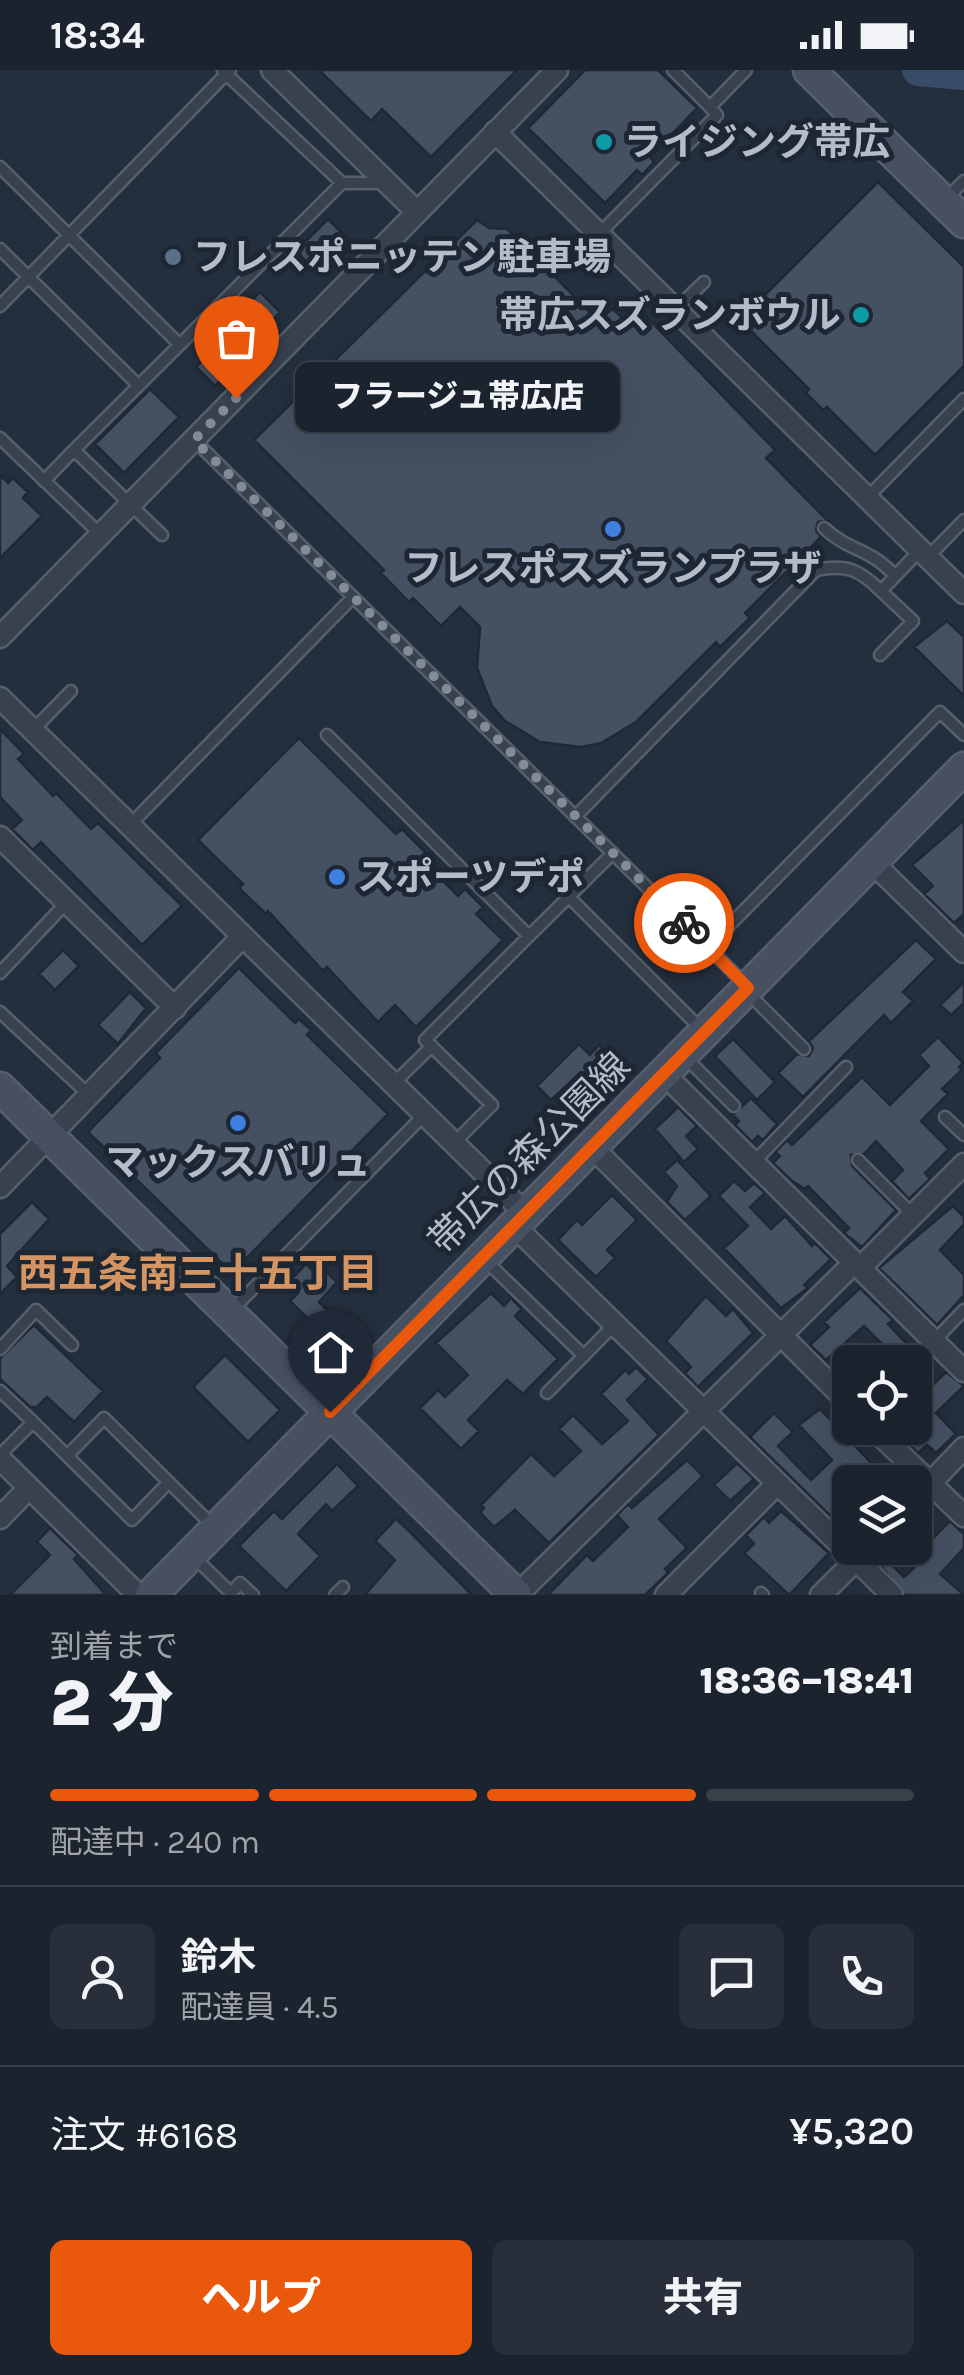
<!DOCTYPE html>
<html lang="ja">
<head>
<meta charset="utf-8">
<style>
	body { margin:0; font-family:Karla,"Noto Sans JP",sans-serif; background:#282f3a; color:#f1f3f6; height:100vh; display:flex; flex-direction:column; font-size:38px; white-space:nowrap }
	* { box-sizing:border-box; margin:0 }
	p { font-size:32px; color:#a0a4aa }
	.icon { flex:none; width:55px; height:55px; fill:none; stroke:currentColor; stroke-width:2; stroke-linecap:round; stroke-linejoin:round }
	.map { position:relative; height:1525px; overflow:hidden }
	.details { display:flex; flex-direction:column; background:#1b232e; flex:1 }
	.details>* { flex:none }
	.buttons { position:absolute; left:832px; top:1275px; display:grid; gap:20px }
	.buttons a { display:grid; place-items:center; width:100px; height:100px; border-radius:15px; background:#1b232e; box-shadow:0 10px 40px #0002,0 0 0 2px #39404a; font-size:50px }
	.pin { position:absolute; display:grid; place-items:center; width:85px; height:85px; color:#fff; margin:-102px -42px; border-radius:50% 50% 50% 0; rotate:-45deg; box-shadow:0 0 10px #0007 }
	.pin .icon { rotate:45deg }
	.courier { position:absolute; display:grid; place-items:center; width:100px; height:100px; margin:-50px; border:8px solid #ea580c; border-radius:50%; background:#fff; color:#222; box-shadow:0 2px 12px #0007 }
	.bubble { position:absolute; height:70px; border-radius:15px; background:#1b232e; box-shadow:0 10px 40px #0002,0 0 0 2px #39404a; font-size:32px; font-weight:800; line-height:70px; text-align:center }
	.head em { font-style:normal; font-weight:800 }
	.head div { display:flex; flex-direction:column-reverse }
	.head { display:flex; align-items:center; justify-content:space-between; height:170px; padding:0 50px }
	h1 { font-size:65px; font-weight:800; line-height:75px }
	.bar { display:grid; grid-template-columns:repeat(4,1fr); gap:15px 10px; align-content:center; height:120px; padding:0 50px }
	.bar i { height:12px; border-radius:8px; background:#39404a }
	.bar .on { background:#ea580c }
	.bar p { grid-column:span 4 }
	.line { display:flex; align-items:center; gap:25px; padding:0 50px; border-top:2px solid #39404a }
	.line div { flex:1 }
	.round { display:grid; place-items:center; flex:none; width:105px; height:105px; border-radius:15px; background:#282f3a }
	.button { display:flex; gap:20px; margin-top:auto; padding:20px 50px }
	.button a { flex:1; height:115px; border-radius:15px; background:#ea580c; color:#fff; font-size:40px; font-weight:800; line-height:115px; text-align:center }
	.button a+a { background:#282f3a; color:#f1f3f6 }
	.status { display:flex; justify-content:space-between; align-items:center; height:70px; padding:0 50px; background:#1b232e; direction:ltr }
	.status svg { height:28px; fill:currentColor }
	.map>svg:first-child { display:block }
</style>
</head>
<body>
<div class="status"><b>18:34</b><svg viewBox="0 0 49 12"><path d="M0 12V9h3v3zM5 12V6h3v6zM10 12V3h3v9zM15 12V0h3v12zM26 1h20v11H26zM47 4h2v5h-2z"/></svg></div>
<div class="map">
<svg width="964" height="1525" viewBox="0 0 964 1525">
	<rect width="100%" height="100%" fill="#242f3e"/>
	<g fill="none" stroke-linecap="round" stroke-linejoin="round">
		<path stroke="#394c67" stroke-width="32" d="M918,0L964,4"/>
	</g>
	<path fill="#455162" stroke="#1f2835" stroke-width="2.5" d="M319,0H517L431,87L382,39L371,51Z
		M585,0H658L697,38L650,87L654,92L642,105L637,100L605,133L528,58Z
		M878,112L964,197V296L875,385L827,337L823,340L806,323L809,319L746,256L769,233L763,227Z
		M328,149L349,170L317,202L296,181Z
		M477,150L489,158L507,159L598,250L613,239L624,250L637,237L775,380L766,388L828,451L818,452L816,460L821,467L745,543L750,548L720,577L716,572L636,652L601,673L581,677L540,672L505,651L492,636L477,598L480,557L460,537L441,556L413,528L409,532L381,503L384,500L254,370Z
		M260,222L280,242L215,316L196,297L240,253L235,248Z
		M150,319L179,347L124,403L95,374Z
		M0,405L8,413L13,408L28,422L23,428L42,446L0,488Z
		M947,551L964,567V626L914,577Z
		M0,659L24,684L18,689L53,726L56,723L91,759L98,753L182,836L142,875L41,772L33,780L12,759L22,750L0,727Z
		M299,668L396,764L402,759L437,794L432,800L458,826L465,819L483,837L476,844L503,870L416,957L395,935L378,952L327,897L323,901L268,841L266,844L239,818L243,814L198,770Z
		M964,750V844L954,853L924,824L933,816L912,795Z
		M916,870L936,889L903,922L913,931L891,953L884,945L803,1027L778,1003L797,984L809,986L813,978L809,971Z
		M63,880L79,896L55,920L39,904Z
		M239,898L295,953L299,949L311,960L307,965L388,1044L232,1203L88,1062L160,988L156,983Z
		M964,912V933L951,945L940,935Z
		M130,922L146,938L118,974L98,955Z
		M938,967L963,993L959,997L962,1000L942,1019L948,1024L921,1051L949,1079L925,1103L930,1109L909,1129L892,1111L903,1100L876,1071L864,1084L851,1085L852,1096L896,1140L862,1177L844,1163L849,1158L808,1116L805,1119L791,1110L773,1093L780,1086L775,1082L787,1070L792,1075L862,1007L890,1035L929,996L919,985Z
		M733,969L775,1012L757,1030L715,986Z
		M579,974L590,985L599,975L620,996L583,1033L566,1016L551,1030L537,1016Z
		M751,1028L777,1054L763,1070L758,1066L752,1072L735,1055L739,1051L733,1045Z
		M678,1037L697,1056L686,1066L698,1079L684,1092L655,1059Z
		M677,1090L711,1126L685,1150L667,1132L677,1116L664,1102Z
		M734,1111L745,1121L754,1113L765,1123L750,1137L771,1159L785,1146L812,1176L815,1173L831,1189L804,1215L808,1218L781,1238L724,1178L748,1156L719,1126Z
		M612,1125L637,1150L607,1180L615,1188L596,1207L558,1170L577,1150L582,1155Z
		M32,1132L49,1149L7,1196L17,1207L0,1224V1164Z
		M953,1136L964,1147V1154L940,1180L964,1205V1225L937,1255L879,1198Z
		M306,1194L316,1204L322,1198L337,1212L319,1232L356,1268L342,1282L290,1231L298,1223L288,1213Z
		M860,1218L893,1250L888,1254L911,1278L896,1292H884L876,1284L884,1276L864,1256L826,1290L810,1275L829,1257L824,1252Z
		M491,1223L504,1236L511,1228L522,1239L515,1246L558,1289L523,1324L507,1310L468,1350L479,1361L461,1379L420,1338L438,1320L445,1327L468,1305L436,1273Z
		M706,1226L726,1246L733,1239L753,1263L698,1317L685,1303L691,1297L666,1271Z
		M34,1255L103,1321L74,1352L47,1327L37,1337H30L0,1309V1288Z
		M225,1285L280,1340L248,1372L193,1317Z
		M636,1297L648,1309L627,1330L659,1365L549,1473L515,1440L494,1457L480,1442L484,1438L481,1435L531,1384L554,1406L581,1381L559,1359L573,1345L602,1374L628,1351L601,1324L625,1300L629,1304Z
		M946,1302L964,1316L936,1343L956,1364L936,1383L927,1375L918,1383L907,1372L915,1365V1332Z
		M820,1339L889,1412H850L849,1464L750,1367L774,1343L793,1362L778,1376L811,1410L832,1390L799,1355Z
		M687,1390L703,1406L659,1449L687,1478L665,1499L668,1503L645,1525H548L587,1485L593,1491L628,1457L617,1445L628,1434L632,1438Z
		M737,1393L754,1409L730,1431L714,1415Z
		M337,1394L358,1416L332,1441L326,1434L298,1464L320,1486L286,1521L239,1476L274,1441L282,1449Z
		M781,1441L829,1483L789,1525L744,1483L754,1474L746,1465L764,1447L769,1453Z
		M396,1449L407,1459L472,1525H365L395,1490L375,1471Z
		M950,1451L964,1464V1478L940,1504L964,1525H905L879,1494L885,1488L904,1507L933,1480L927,1474Z
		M50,1458L78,1485L74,1489L106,1525H10L50,1485L37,1472Z"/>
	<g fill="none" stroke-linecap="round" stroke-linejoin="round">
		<g stroke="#565f6c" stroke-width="15">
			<path id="lane" d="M673,0L710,37L746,0
				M223,1L342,113
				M0,97L178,273
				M947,128L964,111
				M599,164L717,45L710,37
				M0,179L138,315
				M0,236L230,0
				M675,240L704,212
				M0,368L100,464
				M194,370L744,913
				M44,411L74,380
				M867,428L964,329
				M824,458C851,483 869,477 895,506
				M162,465L74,380L342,113H386
				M928,487L964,450
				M880,585L913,551L881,521
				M33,660L71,621
				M327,665L529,866L613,783
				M575,747L816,500C846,494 859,499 881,521L920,480
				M130,755L353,527
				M569,827L700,958
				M708,877L940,642L964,665
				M0,903L67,832
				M746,921L804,979
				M0,942L89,1025
				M685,987L734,1036
				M393,1014L432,976
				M945,1047L964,1065
				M454,1073L492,1035L425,970L529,866
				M858,1090L913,1145
				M753,1093L846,997
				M484,1189L584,1286
				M232,1240L424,1045
				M934,1271L964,1240
				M0,1279L36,1240L72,1275
				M0,1321L33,1352
				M547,1323L614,1255
				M0,1385L33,1352L132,1450L169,1412
				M67,1386L104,1348L215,1458
				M193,1486L231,1523L240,1513L253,1525
				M761,1523L763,1525
				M335,1525L343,1517"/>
		</g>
		<g stroke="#565f6c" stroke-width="25">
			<path id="street" d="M272,0L417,142
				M495,62L964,523
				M0,567L557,0
				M0,628L526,1144
				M0,767L175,938
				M872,792L964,882
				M664,1004L964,1301
				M592,1077L850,1334
				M0,1117L242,867
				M514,1156L892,1525
				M860,1198L964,1094
				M873,1358L964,1446
				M0,1389L138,1525
				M915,1429L964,1378
				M0,1448L29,1418
				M517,1525L854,1193
				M666,1525L777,1414
				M821,1525L868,1478"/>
		</g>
		<g stroke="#565f6c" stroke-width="35">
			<path id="secondary" d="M809,0L964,152
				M0,1018L516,1525
				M151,1525L964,698"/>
		</g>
		<use href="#lane" stroke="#38414e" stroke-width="10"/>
		<use href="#street" stroke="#38414e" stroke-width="20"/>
		<use href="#secondary" stroke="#465061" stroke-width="30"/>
	</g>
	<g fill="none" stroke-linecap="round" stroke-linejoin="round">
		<path stroke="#828b98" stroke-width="10" stroke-dasharray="0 18" d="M236,328L194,370L684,853"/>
		<path stroke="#ea580c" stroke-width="12" d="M330,1342L748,918L684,853"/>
	</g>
	<g fill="#0f9aa8" stroke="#1d2633" stroke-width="4">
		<circle cx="604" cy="72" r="10"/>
		<circle cx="861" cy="245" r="10"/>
	</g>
	<circle fill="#5c6f8a" stroke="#1d2633" stroke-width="4" cx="173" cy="187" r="10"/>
	<g fill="#3f7fe0" stroke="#1d2633" stroke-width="4">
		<circle cx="613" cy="459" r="10"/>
		<circle cx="337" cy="807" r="10"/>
		<circle cx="238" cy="1053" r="10"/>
	</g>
	<g text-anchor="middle" stroke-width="10" stroke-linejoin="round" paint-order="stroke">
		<g font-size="38" font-weight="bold" fill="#b4bcc9" stroke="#1d2633" text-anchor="start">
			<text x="624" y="85">ライジング帯広</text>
			<text x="193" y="200">フレスポニッテン駐車場</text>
			<text x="841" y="258" text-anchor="end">帯広スズランボウル</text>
			<text x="613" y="511" text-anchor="middle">フレスポスズランプラザ</text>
			<text x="357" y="820">スポーツデポ</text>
			<text x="238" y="1105" text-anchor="middle">マックスバリュ</text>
		</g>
		<g font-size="38" fill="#b4bcc9" stroke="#1d2633">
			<text transform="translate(529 1083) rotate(-45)" y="13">帯広の森公園線</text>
		</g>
		<g font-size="40" font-weight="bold" fill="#d59563" stroke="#1d2633">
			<text x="198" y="1217">西五条南三十五丁目</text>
		</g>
	</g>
</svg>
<div class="buttons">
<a><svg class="icon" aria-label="locate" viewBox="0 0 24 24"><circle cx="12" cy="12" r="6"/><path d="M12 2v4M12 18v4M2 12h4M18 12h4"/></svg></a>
<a><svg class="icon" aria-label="layers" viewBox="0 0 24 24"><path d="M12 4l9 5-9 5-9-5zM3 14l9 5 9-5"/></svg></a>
</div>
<div class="pin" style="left:236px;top:328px;background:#ea580c"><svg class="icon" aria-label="bag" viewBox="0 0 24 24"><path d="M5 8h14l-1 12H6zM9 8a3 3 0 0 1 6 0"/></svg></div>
<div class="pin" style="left:330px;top:1342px;background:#1f2937"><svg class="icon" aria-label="home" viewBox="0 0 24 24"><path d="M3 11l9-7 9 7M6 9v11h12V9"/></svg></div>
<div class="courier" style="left:684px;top:853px"><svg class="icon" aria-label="bike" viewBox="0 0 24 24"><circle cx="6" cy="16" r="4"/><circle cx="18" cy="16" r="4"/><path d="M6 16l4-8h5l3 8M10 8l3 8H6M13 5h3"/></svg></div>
<div class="bubble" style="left:295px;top:292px;width:325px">フラージュ帯広店</div>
</div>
<section class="details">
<div class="head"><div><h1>2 分</h1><p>到着まで</p></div><em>18:36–18:41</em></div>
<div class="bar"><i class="on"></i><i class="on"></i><i class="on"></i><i></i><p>配達中 · 240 m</p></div>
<div class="line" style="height:180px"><a class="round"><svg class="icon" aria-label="person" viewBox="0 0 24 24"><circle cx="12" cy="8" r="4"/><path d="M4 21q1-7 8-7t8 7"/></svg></a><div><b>鈴木</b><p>配達員 · 4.5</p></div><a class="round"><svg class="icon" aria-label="chat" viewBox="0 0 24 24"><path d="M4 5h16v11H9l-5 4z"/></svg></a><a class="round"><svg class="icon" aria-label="phone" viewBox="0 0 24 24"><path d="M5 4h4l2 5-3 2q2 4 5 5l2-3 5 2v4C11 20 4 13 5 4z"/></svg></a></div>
<div class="line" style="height:130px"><div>注文 #6168</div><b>¥5,320</b></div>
<div class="button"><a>ヘルプ</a><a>共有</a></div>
</section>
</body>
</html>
